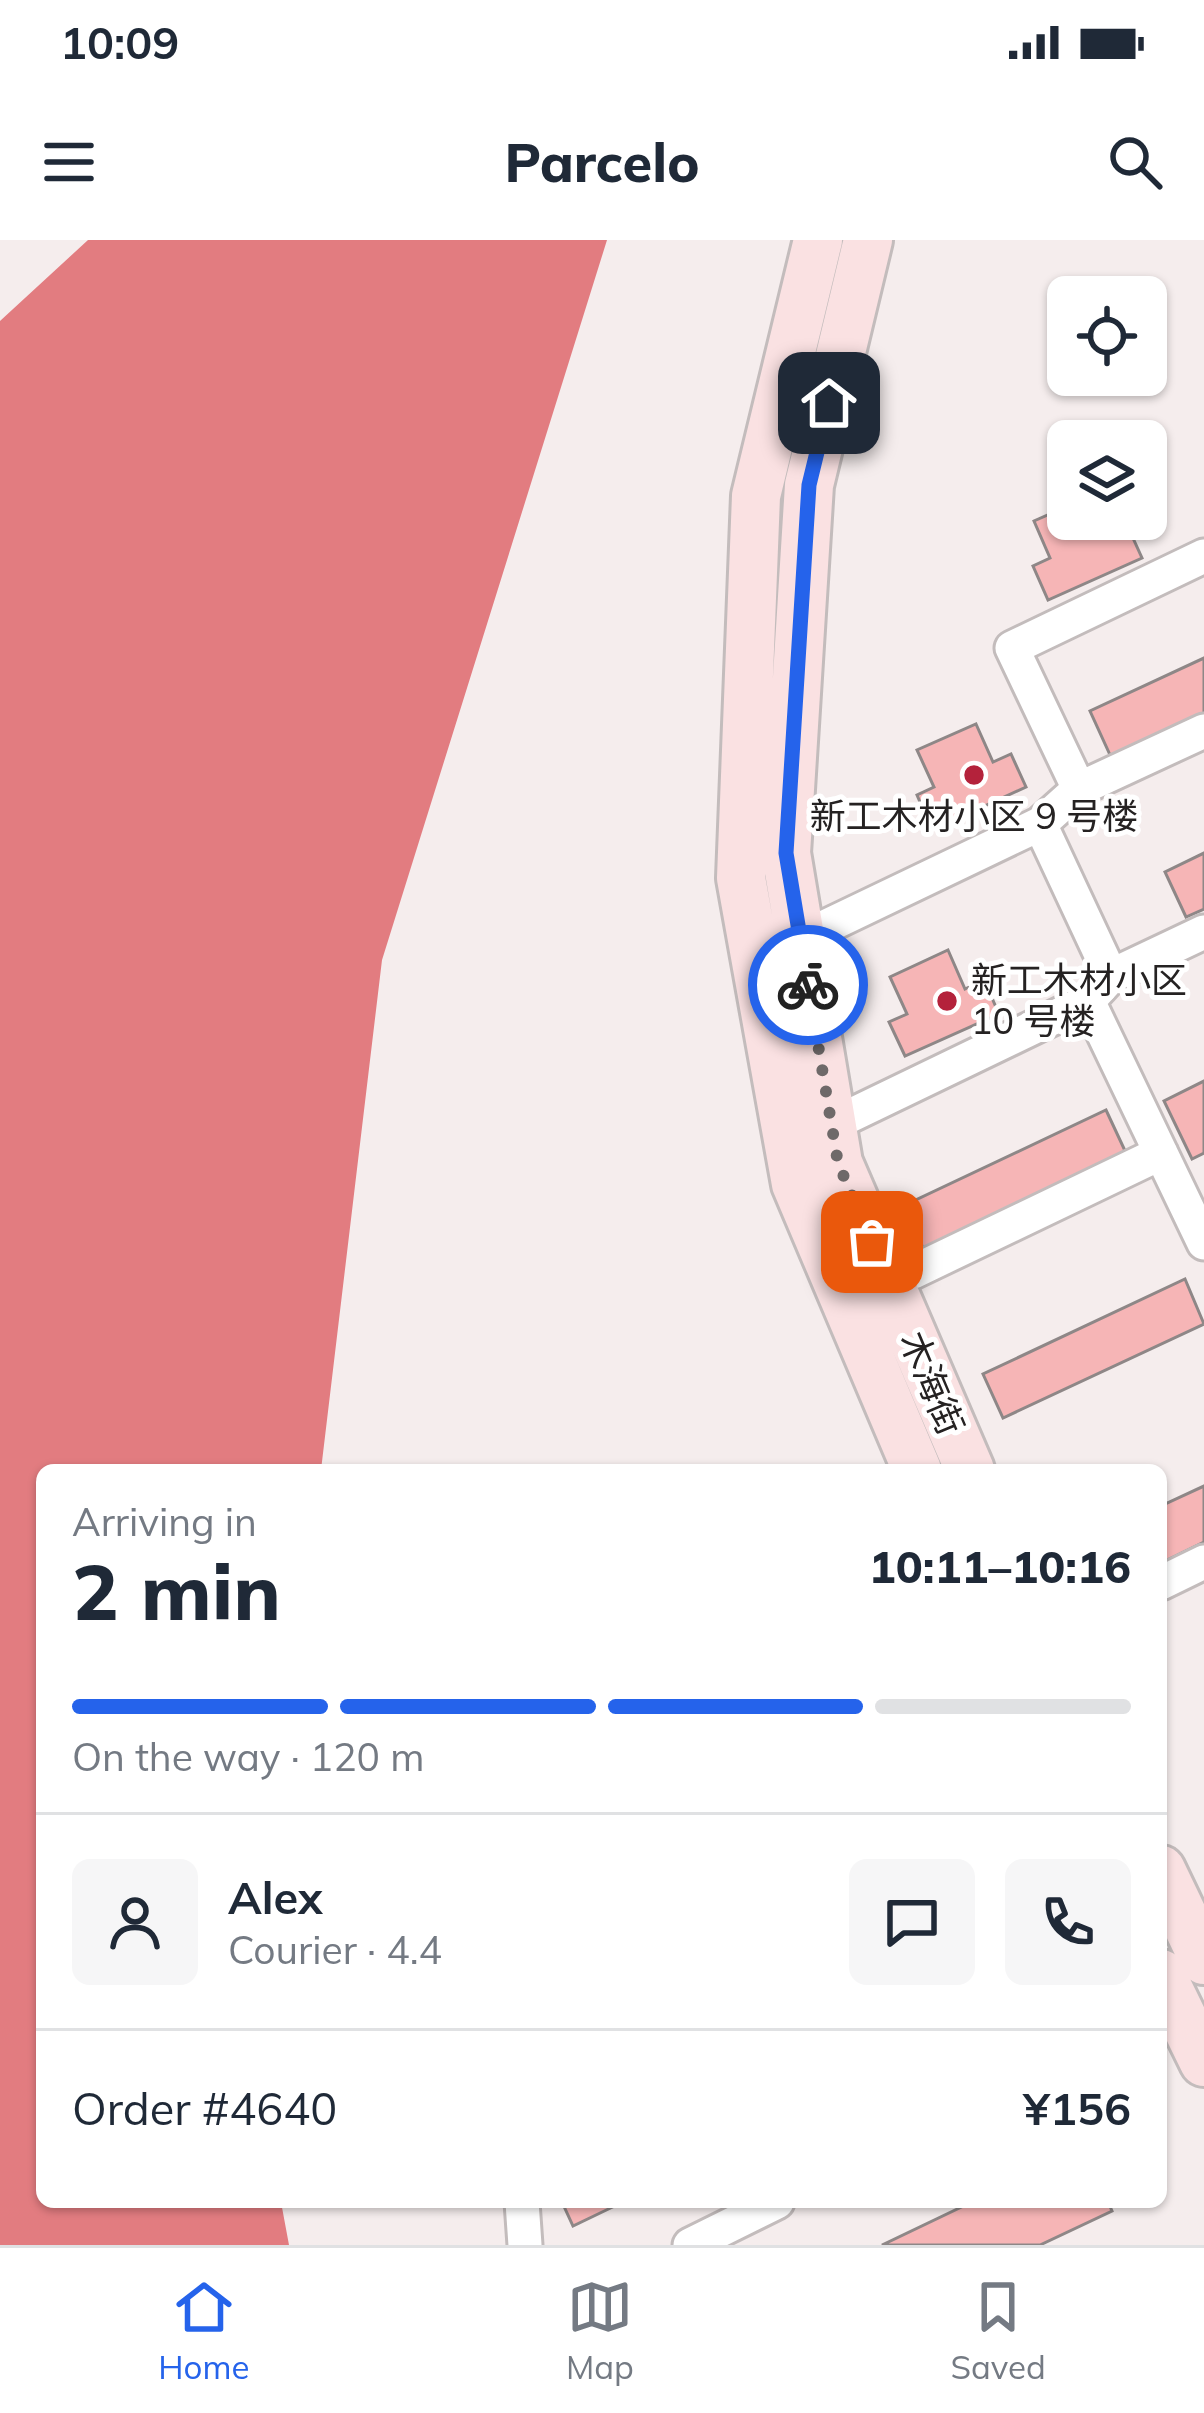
<!DOCTYPE html>
<html lang="en">
<head>
<meta charset="utf-8">
<style>
	body { margin:0; font-family:Mulish,"Noto Sans SC",sans-serif; background:#f6f6f7; color:#1f2937; height:100vh; display:flex; flex-direction:column; font-size:45px; white-space:nowrap }
	* { box-sizing:border-box; margin:0 }
	p { font-size:39px; color:#747a83 }
	.icon { flex:none; width:66px; height:66px; fill:none; stroke:currentColor; stroke-width:2; stroke-linecap:round; stroke-linejoin:round }
	.map { position:relative; flex:1; overflow:hidden }
	.panel { position:absolute; left:36px; top:1224px; width:1131px; height:744px; display:flex; flex-direction:column; background:#fff; border-radius:18px; box-shadow:0 3px 9px #0004 }
	.panel>* { flex:none }
	.fabs { position:absolute; left:1047px; top:36px; display:grid; gap:24px }
	.fabs a { display:grid; place-items:center; width:120px; height:120px; border-radius:18px; background:#fff; box-shadow:0 3px 9px #0004; font-size:60px }
	.pin { position:absolute; display:grid; place-items:center; width:102px; height:102px; color:#fff; margin:-51px; border-radius:24px; box-shadow:0 6px 18px #0006 }
	.courier { position:absolute; display:grid; place-items:center; width:120px; height:120px; margin:-60px; border:9px solid #2563eb; border-radius:50%; background:#fff; color:#222; box-shadow:0 3px 15px #0007 }
	.summary em { font-style:normal; font-weight:800 }
	.summary div { display:flex; flex-direction:column-reverse }
	.summary { display:flex; align-items:center; justify-content:space-between; height:204px; padding:0 36px }
	h1 { font-size:78px; font-weight:800; line-height:90px }
	.bar { display:grid; grid-template-columns:repeat(4,1fr); gap:18px 12px; align-content:center; height:144px; padding:0 36px }
	.bar i { height:15px; border-radius:9px; background:#e0e1e3 }
	.bar .on { background:#2563eb }
	.bar p { grid-column:span 4 }
	.line { display:flex; align-items:center; gap:30px; padding:0 36px; border-top:3px solid #e0e1e3 }
	.line div { flex:1 }
	.round { display:grid; place-items:center; flex:none; width:126px; height:126px; border-radius:18px; background:#f6f6f7 }
	.status { display:flex; justify-content:space-between; align-items:center; height:84px; padding:0 60px; background:#fff; direction:ltr }
	.status svg { height:33px; fill:currentColor }
	header { display:flex; justify-content:space-between; align-items:center; height:156px; padding:0 36px; background:#fff; font-size:54px; font-weight:800 }
	.menu { display:flex; justify-content:space-around; align-items:center; height:168px; border-top:3px solid #e0e1e3; background:#fff; font-size:33px; color:#747a83 }
	.menu a { display:grid; justify-items:center; gap:6px }
	.menu .on { color:#2563eb }
	.map>svg:first-child { display:block }
</style>
</head>
<body>
<div class="status"><b>10:09</b><svg viewBox="0 0 49 12"><path d="M0 12V9h3v3zM5 12V6h3v6zM10 12V3h3v9zM15 12V0h3v12zM26 1h20v11H26zM47 4h2v5h-2z"/></svg></div>
<header><svg class="icon" aria-label="menu" viewBox="0 0 24 24"><path d="M4 6h16M4 12h16M4 18h16"/></svg>Parcelo<svg class="icon" aria-label="search" viewBox="0 0 24 24"><circle cx="10" cy="10" r="6"/><path d="M15 15l6 6"/></svg></header>
<div class="map">
<svg width="1204" height="2005" viewBox="0 0 1204 2005">
	<rect width="100%" height="100%" fill="#f5eded"/>
	<path fill="#e27c80" d="M88,0H607L382,720L321,1230H42V1962H281L289,2005H0V81Z"/>
	<path fill="#f6b5b6" stroke="#8e8787" stroke-width="3" d="M1068,266V279H1103L1109,293L1127,285L1142,318L1048,360L1033,326L1050,318L1034,281Z
		M1204,418V474L1111,517L1090,471Z
		M976,484L993,522L1011,514L1026,547L932,590L917,555L934,547L917,510Z
		M1204,613V669L1186,677L1165,632Z
		M948,710L965,749L984,740L999,774L905,816L889,782L907,774L890,737Z
		M1204,841V913L1192,919L1164,861Z
		M1106,870L1127,915L924,1010L903,966Z
		M1185,1039L1204,1084L1003,1178L983,1134Z
		M1204,1246V1302L1161,1323V1266Z
		M562,1962H623L573,1986Z
		M972,1962H1108L1112,1971L1040,2005H882Z"/>
	<g fill="none" stroke-linecap="round" stroke-linejoin="round">
		<g stroke="#c3bcbc" stroke-width="39">
			<path id="minor" d="M1079,549L1204,491
				M1040,584L1079,549L1012,408L1204,316
				M800,699L1040,584L1111,736L1088,761
				M1111,736L1204,692
				M831,885L1088,761L1204,1003
				M913,1032L1161,913
				M1161,1343L1204,1322
				M522,1962L525,2005
				M690,2005L777,1962"/>
		</g>
		<g stroke="#c3bcbc" stroke-width="54">
			<path id="secondary" d="M818,0L756,256L741,638L796,944L917,1230
				M868,0L809,245L786,613L838,923L970,1230
				M1161,1630L1204,1720
				M1161,1734L1204,1822"/>
		</g>
		<use href="#minor" stroke="#fff" stroke-width="33"/>
		<use href="#secondary" stroke="#fae1e2" stroke-width="48"/>
	</g>
	<g fill="none" stroke-linecap="round" stroke-linejoin="round">
		<path stroke="#6e6969" stroke-width="12" stroke-dasharray="0 21.6" d="M808,745L838,923L872,1002"/>
		<path stroke="#2563eb" stroke-width="15" d="M808,745L786,613L809,245L829,163"/>
	</g>
	<g fill="#b4223b" stroke="#fff" stroke-width="4.5">
		<circle cx="974" cy="535" r="12"/>
		<circle cx="947" cy="761" r="12"/>
	</g>
	<g text-anchor="middle" stroke-width="10" stroke-linejoin="round" paint-order="stroke">
		<g font-size="36" fill="#252222" stroke="#fff">
			<text x="974" y="589">新工木材小区 9 号楼</text>
			<text x="971" y="753" text-anchor="start">新工木材小区<tspan x="971" dy="41">10 号楼</tspan></text>
		</g>
		<g font-size="36" fill="#252222" stroke="#fff">
			<text transform="translate(932 1143) rotate(67)" y="13">木海街</text>
		</g>
	</g>
</svg>
<div class="fabs">
<a><svg class="icon" aria-label="locate" viewBox="0 0 24 24"><circle cx="12" cy="12" r="6"/><path d="M12 2v4M12 18v4M2 12h4M18 12h4"/></svg></a>
<a><svg class="icon" aria-label="layers" viewBox="0 0 24 24"><path d="M12 4l9 5-9 5-9-5zM3 14l9 5 9-5"/></svg></a>
</div>
<div class="pin" style="left:872px;top:1002px;background:#ea580c"><svg class="icon" aria-label="bag" viewBox="0 0 24 24"><path d="M5 8h14l-1 12H6zM9 8a3 3 0 0 1 6 0"/></svg></div>
<div class="pin" style="left:829px;top:163px;background:#1f2937"><svg class="icon" aria-label="home" viewBox="0 0 24 24"><path d="M3 11l9-7 9 7M6 9v11h12V9"/></svg></div>
<div class="courier" style="left:808px;top:745px"><svg class="icon" aria-label="bike" viewBox="0 0 24 24"><circle cx="6" cy="16" r="4"/><circle cx="18" cy="16" r="4"/><path d="M6 16l4-8h5l3 8M10 8l3 8H6M13 5h3"/></svg></div>
<section class="panel">
<div class="summary"><div><h1>2 min</h1><p>Arriving in</p></div><em>10:11–10:16</em></div>
<div class="bar"><i class="on"></i><i class="on"></i><i class="on"></i><i></i><p>On the way · 120 m</p></div>
<div class="line" style="height:216px"><a class="round"><svg class="icon" aria-label="person" viewBox="0 0 24 24"><circle cx="12" cy="8" r="4"/><path d="M4 21q1-7 8-7t8 7"/></svg></a><div><b>Alex</b><p>Courier · 4.4</p></div><a class="round"><svg class="icon" aria-label="chat" viewBox="0 0 24 24"><path d="M4 5h16v11H9l-5 4z"/></svg></a><a class="round"><svg class="icon" aria-label="phone" viewBox="0 0 24 24"><path d="M5 4h4l2 5-3 2q2 4 5 5l2-3 5 2v4C11 20 4 13 5 4z"/></svg></a></div>
<div class="line" style="height:156px"><div>Order #4640</div><b>¥156</b></div>
</section>
</div>
<nav class="menu">
<a class="on"><svg class="icon" aria-label="home" viewBox="0 0 24 24"><path d="M3 11l9-7 9 7M6 9v11h12V9"/></svg>Home</a>
<a><svg class="icon" aria-label="map" viewBox="0 0 24 24"><path d="M3 6l6-2 6 2 6-2v14l-6 2-6-2-6 2zM9 4v14M15 6v14"/></svg>Map</a>
<a><svg class="icon" aria-label="saved" viewBox="0 0 24 24"><path d="M7 4h10v16l-5-4-5 4z"/></svg>Saved</a>
</nav>
</body>
</html>
